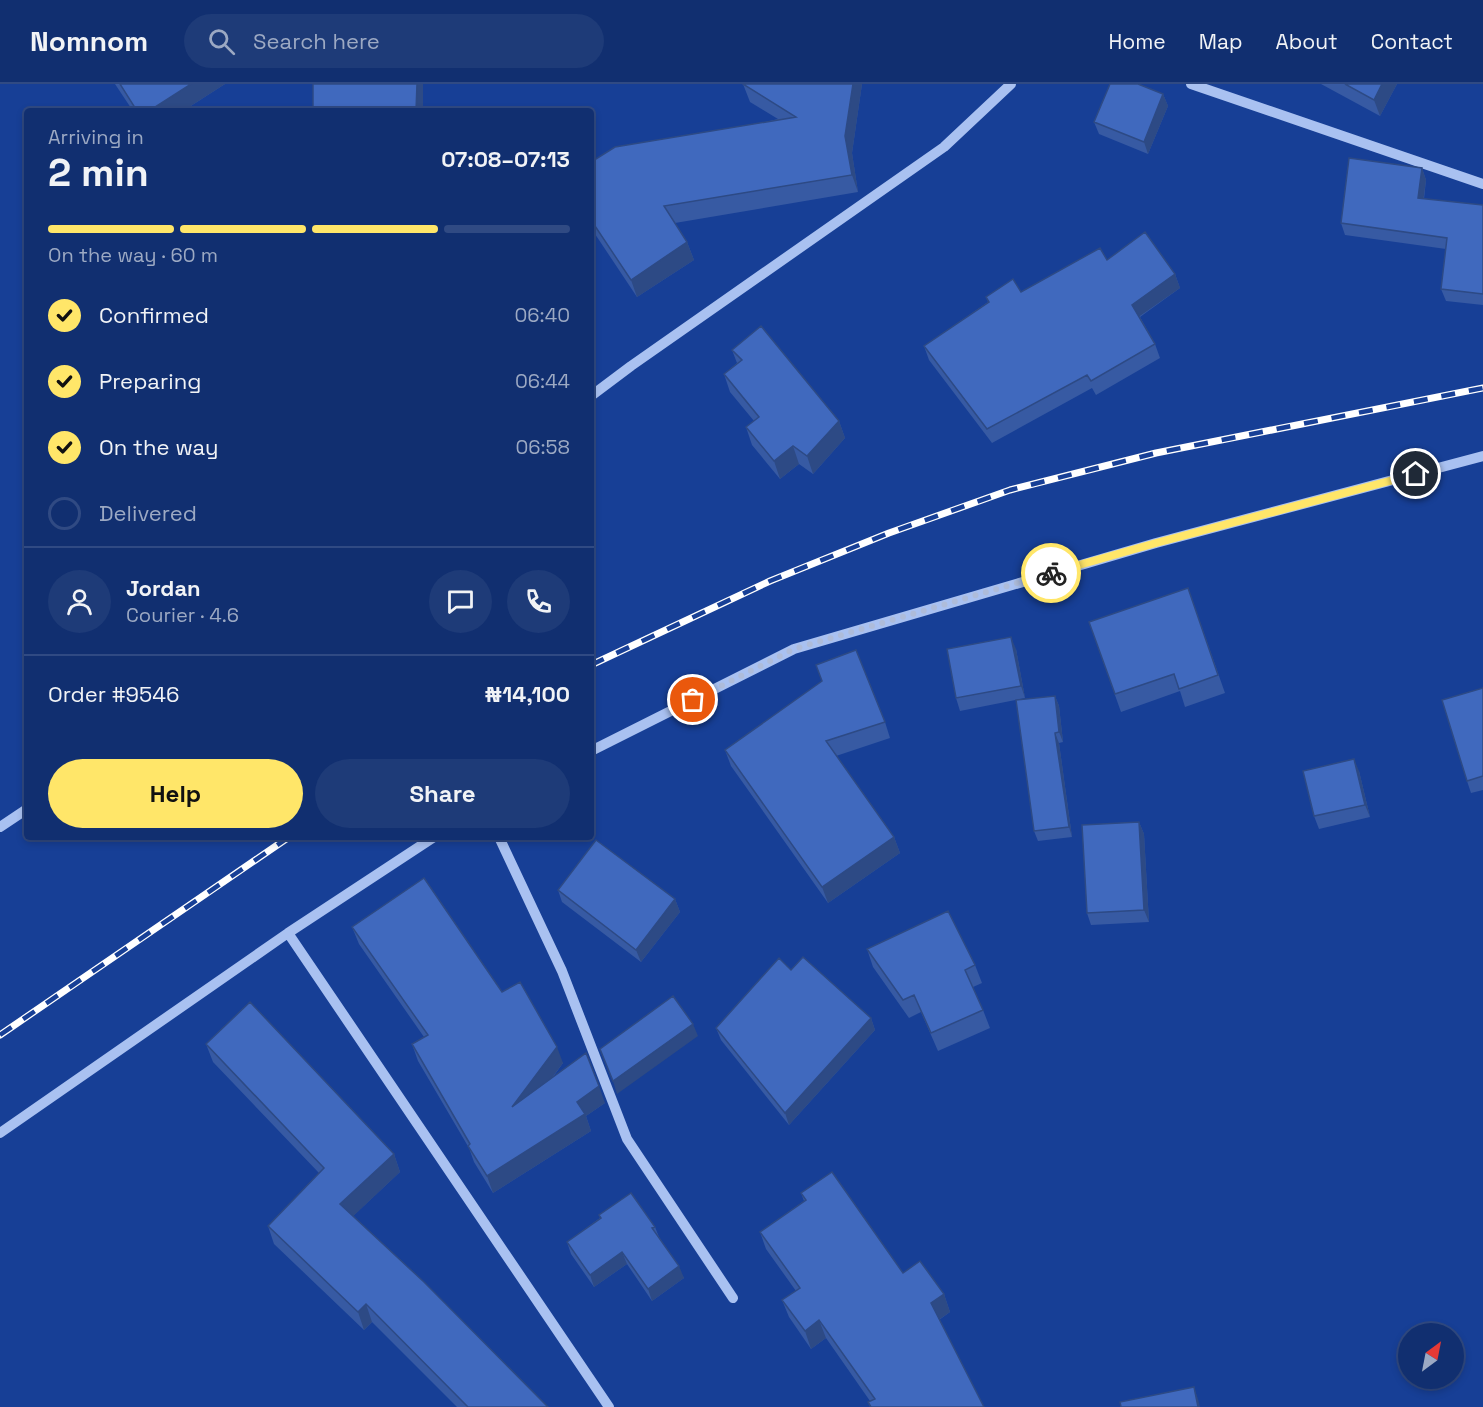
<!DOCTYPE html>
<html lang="en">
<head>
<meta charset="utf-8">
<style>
	body { margin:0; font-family:"Space Grotesk",sans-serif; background:#1e3b78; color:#f1f3f6; height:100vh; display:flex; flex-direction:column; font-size:22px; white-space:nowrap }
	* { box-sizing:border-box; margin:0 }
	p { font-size:20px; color:#9ca9c3 }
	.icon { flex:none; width:33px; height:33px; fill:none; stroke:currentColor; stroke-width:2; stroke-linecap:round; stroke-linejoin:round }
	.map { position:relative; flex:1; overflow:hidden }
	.side { position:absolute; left:24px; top:24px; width:570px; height:732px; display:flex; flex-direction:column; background:#112f70; border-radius:6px; box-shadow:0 3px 9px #0003,0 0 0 2px #304a83 }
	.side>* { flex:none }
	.needle { width:39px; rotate:32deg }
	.tools { position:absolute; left:1398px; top:1239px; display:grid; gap:12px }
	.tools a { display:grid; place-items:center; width:66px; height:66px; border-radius:50%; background:#112f70; box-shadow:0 3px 9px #0003,0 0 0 2px #304a83; font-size:30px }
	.pin { position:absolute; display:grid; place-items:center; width:51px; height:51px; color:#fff; margin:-26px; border:3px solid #fff; border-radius:50%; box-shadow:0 2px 6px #0007 }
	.courier { position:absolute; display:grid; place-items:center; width:60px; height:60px; margin:-30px; border:4px solid #ffe669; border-radius:50%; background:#fff; color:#222; box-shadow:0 2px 8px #0007 }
	.head em { font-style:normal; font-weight:600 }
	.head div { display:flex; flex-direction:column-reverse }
	.head { display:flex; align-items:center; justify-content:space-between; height:102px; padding:0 24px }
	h1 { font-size:39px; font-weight:600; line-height:45px }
	.bar { display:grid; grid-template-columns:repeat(4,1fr); gap:9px 6px; align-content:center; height:72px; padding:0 24px }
	.bar i { height:8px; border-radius:4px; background:#304a83 }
	.bar .active { background:#ffe669 }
	.bar p { grid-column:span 4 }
	.line { display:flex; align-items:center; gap:15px; padding:0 24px; border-top:2px solid #304a83 }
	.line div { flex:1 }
	.round { display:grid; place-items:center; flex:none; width:63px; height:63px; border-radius:32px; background:#1e3b78 }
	ol { padding:0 24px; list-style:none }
	li { display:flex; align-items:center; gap:18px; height:66px }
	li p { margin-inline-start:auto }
	li .icon { padding:6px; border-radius:50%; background:#ffe669; color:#111; stroke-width:4 }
	li:last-child { color:#9ca9c3 }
	li i { width:33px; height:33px; border:3px solid #304a83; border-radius:50% }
	.action { display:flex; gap:12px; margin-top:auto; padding:12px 24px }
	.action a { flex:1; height:69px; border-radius:36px; background:#ffe669; color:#111; font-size:24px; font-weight:600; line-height:69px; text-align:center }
	.action a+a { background:#1e3b78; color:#f1f3f6 }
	header { display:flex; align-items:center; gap:36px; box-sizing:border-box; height:84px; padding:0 30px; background:#112f70; border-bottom:2px solid #304a83 }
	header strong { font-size:28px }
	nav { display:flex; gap:33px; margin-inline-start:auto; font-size:21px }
	.search { width:420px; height:54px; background:#1e3b78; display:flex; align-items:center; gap:15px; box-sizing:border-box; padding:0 21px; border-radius:33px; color:#9ca9c3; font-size:22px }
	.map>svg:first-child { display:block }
</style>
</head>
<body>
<header>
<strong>Nomnom</strong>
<div class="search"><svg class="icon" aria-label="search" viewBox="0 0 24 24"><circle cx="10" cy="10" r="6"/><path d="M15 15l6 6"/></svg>Search here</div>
<nav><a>Home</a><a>Map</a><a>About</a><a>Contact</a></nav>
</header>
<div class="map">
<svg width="1483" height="1323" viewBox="0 0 1483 1323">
	<rect width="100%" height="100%" fill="#173f96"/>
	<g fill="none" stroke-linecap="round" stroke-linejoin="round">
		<path stroke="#a9c1f1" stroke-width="10" d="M1191,0L1483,100
			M591,312L631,282L944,63L1011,0
			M591,667L794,565L1156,459L1483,372
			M0,743L27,725
			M499,753L562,887L627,1055L733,1214
			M288,849L609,1323
			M0,1049L288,849L434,753"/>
		<g stroke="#fff" stroke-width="7">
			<path id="rail" d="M591,581L770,497L889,449L1010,406L1156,369L1483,304
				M0,951L289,753"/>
		</g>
		<use href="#rail" stroke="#173f96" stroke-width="4.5" stroke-dasharray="14" stroke-linecap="butt"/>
	</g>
	<path fill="#375aa3" d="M115,0H225L183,27H133Z
		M743,0H862L852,69L858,108L675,139L687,158L694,176L637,213L591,144V78L778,35L750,18Z
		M1321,0H1397L1380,32Z
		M1163,10L1168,22L1148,70L1099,50L1094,38Z
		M1422,84L1426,96L1424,115L1483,121V221L1446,217L1441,205L1446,165L1345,151L1341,139Z
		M1107,176L1175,190L1180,204L1140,233L1155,260L1160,274L1096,311L1092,304L992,359L929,276L924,262L988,218L986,213L1021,208Z
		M732,266L839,337L845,354L813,390L799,380L780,395L752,361L746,343L754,337L730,308L724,290L737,279Z
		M1188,504L1225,609L1185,623L1180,607L1121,628L1089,538Z
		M1016,565L1025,614L960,627L956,614Z
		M816,581L885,638L890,654L836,672L894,753L900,769L828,819L731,682L725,666L822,597Z
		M1483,604V706L1471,709L1467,697Z
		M1055,612L1059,622L1063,658L1059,659L1072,753L1038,757L1034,747Z
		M1359,687L1370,733L1319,745L1314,732Z
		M1139,738L1144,750L1149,838L1091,841L1087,829Z
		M558,806L675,815L680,828L641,878L562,818Z
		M352,843L502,908L563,979L553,993L605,1019L586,1032L591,1047L493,1109L474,1078L469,1064L418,977L412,960L424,953L359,860Z
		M867,865L975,881L982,899L973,903L983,926L990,944L938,967L921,928L909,934L873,883Z
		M791,886L871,934L875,946L789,1041L721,956L716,944Z
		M206,960L394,1070L400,1088L353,1132L548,1323H457L372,1238L364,1246L274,1160L268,1142L319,1089L213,978Z
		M801,1109L903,1189L944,1210L950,1228L939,1236L984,1323H870L868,1318L870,1317L826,1254L811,1265L789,1233L782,1216L796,1207L766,1165L760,1148L804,1117Z
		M599,1131L655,1143L659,1153L684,1194L652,1217L627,1180L594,1203L571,1170L567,1158L600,1134Z"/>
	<path fill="#2d4a85" d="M191,0H225L183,27H149Z
		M417,0H423V27H416Z
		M853,0H862L852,69L858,108L852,91L845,52Z
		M1382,0H1397L1380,32L1374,16Z
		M1163,10L1168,22L1148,70L1144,58Z
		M1422,84L1426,96L1422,126L1418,114Z
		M687,158L694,176L637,213L631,196Z
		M1175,190L1180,204L1137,234L1132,221Z
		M839,337L845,354L813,390L807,372Z
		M793,362L799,380L780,395L774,377Z
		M1011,553L1016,565L1025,614L1021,602Z
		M1055,612L1059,622L1063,658L1059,648Z
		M1055,649L1059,659L1072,753L1069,743Z
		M1354,675L1359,687L1370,733L1365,721Z
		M1139,738L1144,750L1149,838L1144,826Z
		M894,753L900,769L828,819L822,803Z
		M675,815L680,828L641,878L636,866Z
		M871,934L875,946L789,1041L785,1029Z
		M693,940L698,952L617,1010L613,997Z
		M557,963L563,979L518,1039L512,1023Z
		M599,1002L605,1019L586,1032L591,1047L493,1109L487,1092L577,1018Z
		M394,1070L400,1088L347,1138L340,1120Z
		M622,1168L627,1180L594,1203L590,1191Z
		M679,1182L684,1194L652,1217L648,1205Z
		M944,1210L950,1228L937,1237L931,1219Z
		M366,1220L372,1238L364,1246L358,1228Z
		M819,1236L826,1254L811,1265L805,1247Z
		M1194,1303L1198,1315L1200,1323H1198Z"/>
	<path fill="#4069be" stroke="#2d4a85" stroke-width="1.5" d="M120,0H191L149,27H137Z
		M313,0H417L416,27H313Z
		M743,0H853L845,52L852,91L664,122L687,158L631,196L591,136V78L615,63L796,33Z
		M1110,0H1138L1163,10L1144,58L1094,38Z
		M1345,0H1382L1374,16Z
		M1349,74L1422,84L1418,114L1483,121V210L1441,205L1447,154L1341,139Z
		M1145,148L1175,190L1132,221L1155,260L1091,297L1087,291L987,345L924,262L989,218L986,213L1013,195L1021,208L1100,164L1107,176Z
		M761,242L839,337L807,372L793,362L774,377L746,343L759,333L724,290L742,276L732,266Z
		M1188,504L1218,591L1179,605L1174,590L1115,610L1089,538Z
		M1011,553L1021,602L956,614L947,565Z
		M856,566L885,638L826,657L894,753L822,803L725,666L822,597L816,581Z
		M1483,604V692L1467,697L1442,616Z
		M1055,612L1059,648L1055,649L1069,743L1034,747L1016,616Z
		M1354,675L1365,721L1314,732L1303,687Z
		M1139,738L1144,826L1087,829L1082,741Z
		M596,756L675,815L636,866L558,806Z
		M424,794L502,908L520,898L557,963L512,1023L586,969L599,1002L577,1018L585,1030L487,1092L468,1062L470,1060L412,960L428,951L352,843Z
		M948,827L975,881L965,886L983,926L931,949L914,911L903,916L867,865Z
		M803,873L871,934L785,1029L716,944L779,874L791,886Z
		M673,912L693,940L613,997L600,965Z
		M250,918L394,1070L340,1120L424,1198L548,1323H468L366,1220L358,1228L268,1142L324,1084L206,960Z
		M832,1088L903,1189L920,1177L944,1210L931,1219L984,1323H871L868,1318L875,1315L819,1236L805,1247L782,1216L800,1204L760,1148L806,1116L801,1109Z
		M631,1109L655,1143L652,1144L679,1182L648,1205L622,1168L590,1191L567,1158L601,1134L599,1131Z
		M1194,1303L1198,1323H1121L1120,1318Z"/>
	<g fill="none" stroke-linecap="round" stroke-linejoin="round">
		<path stroke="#aebcda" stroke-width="6" stroke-dasharray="0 10.8" d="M693,616L794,565L1051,489"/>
		<path stroke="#ffe669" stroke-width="8" d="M1051,489L1156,459L1416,390"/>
	</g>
</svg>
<div class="tools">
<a><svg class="needle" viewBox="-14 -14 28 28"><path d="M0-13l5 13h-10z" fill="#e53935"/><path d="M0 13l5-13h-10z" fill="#9ca9c3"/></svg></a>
</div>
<div class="pin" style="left:693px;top:616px;background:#ea580c"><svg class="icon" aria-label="bag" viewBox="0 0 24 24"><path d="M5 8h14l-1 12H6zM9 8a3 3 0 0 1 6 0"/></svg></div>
<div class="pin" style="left:1416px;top:390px;background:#1f2937"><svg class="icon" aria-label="home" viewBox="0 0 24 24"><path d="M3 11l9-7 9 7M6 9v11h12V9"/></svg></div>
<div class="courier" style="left:1051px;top:489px"><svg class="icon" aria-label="bike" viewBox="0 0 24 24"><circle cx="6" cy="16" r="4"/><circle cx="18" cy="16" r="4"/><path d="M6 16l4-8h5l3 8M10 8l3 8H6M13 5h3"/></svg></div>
<section class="side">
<div class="head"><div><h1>2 min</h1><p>Arriving in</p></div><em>07:08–07:13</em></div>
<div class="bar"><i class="active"></i><i class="active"></i><i class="active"></i><i></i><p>On the way · 60 m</p></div>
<ol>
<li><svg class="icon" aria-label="check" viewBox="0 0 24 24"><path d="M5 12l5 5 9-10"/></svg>Confirmed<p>06:40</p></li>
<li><svg class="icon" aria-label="check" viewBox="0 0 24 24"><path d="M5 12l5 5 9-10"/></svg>Preparing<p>06:44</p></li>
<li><svg class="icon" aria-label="check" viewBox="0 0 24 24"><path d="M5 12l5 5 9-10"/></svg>On the way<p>06:58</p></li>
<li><i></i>Delivered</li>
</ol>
<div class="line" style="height:108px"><a class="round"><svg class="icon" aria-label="person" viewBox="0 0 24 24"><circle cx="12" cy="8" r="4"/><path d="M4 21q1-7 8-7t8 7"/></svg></a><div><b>Jordan</b><p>Courier · 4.6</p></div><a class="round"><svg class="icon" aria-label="chat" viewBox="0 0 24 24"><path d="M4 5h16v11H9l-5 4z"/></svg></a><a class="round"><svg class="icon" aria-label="phone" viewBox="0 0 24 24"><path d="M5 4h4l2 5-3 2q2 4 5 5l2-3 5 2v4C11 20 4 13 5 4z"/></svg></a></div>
<div class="line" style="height:78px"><div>Order #9546</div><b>₦14,100</b></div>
<div class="action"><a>Help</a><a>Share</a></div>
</section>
</div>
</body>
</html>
